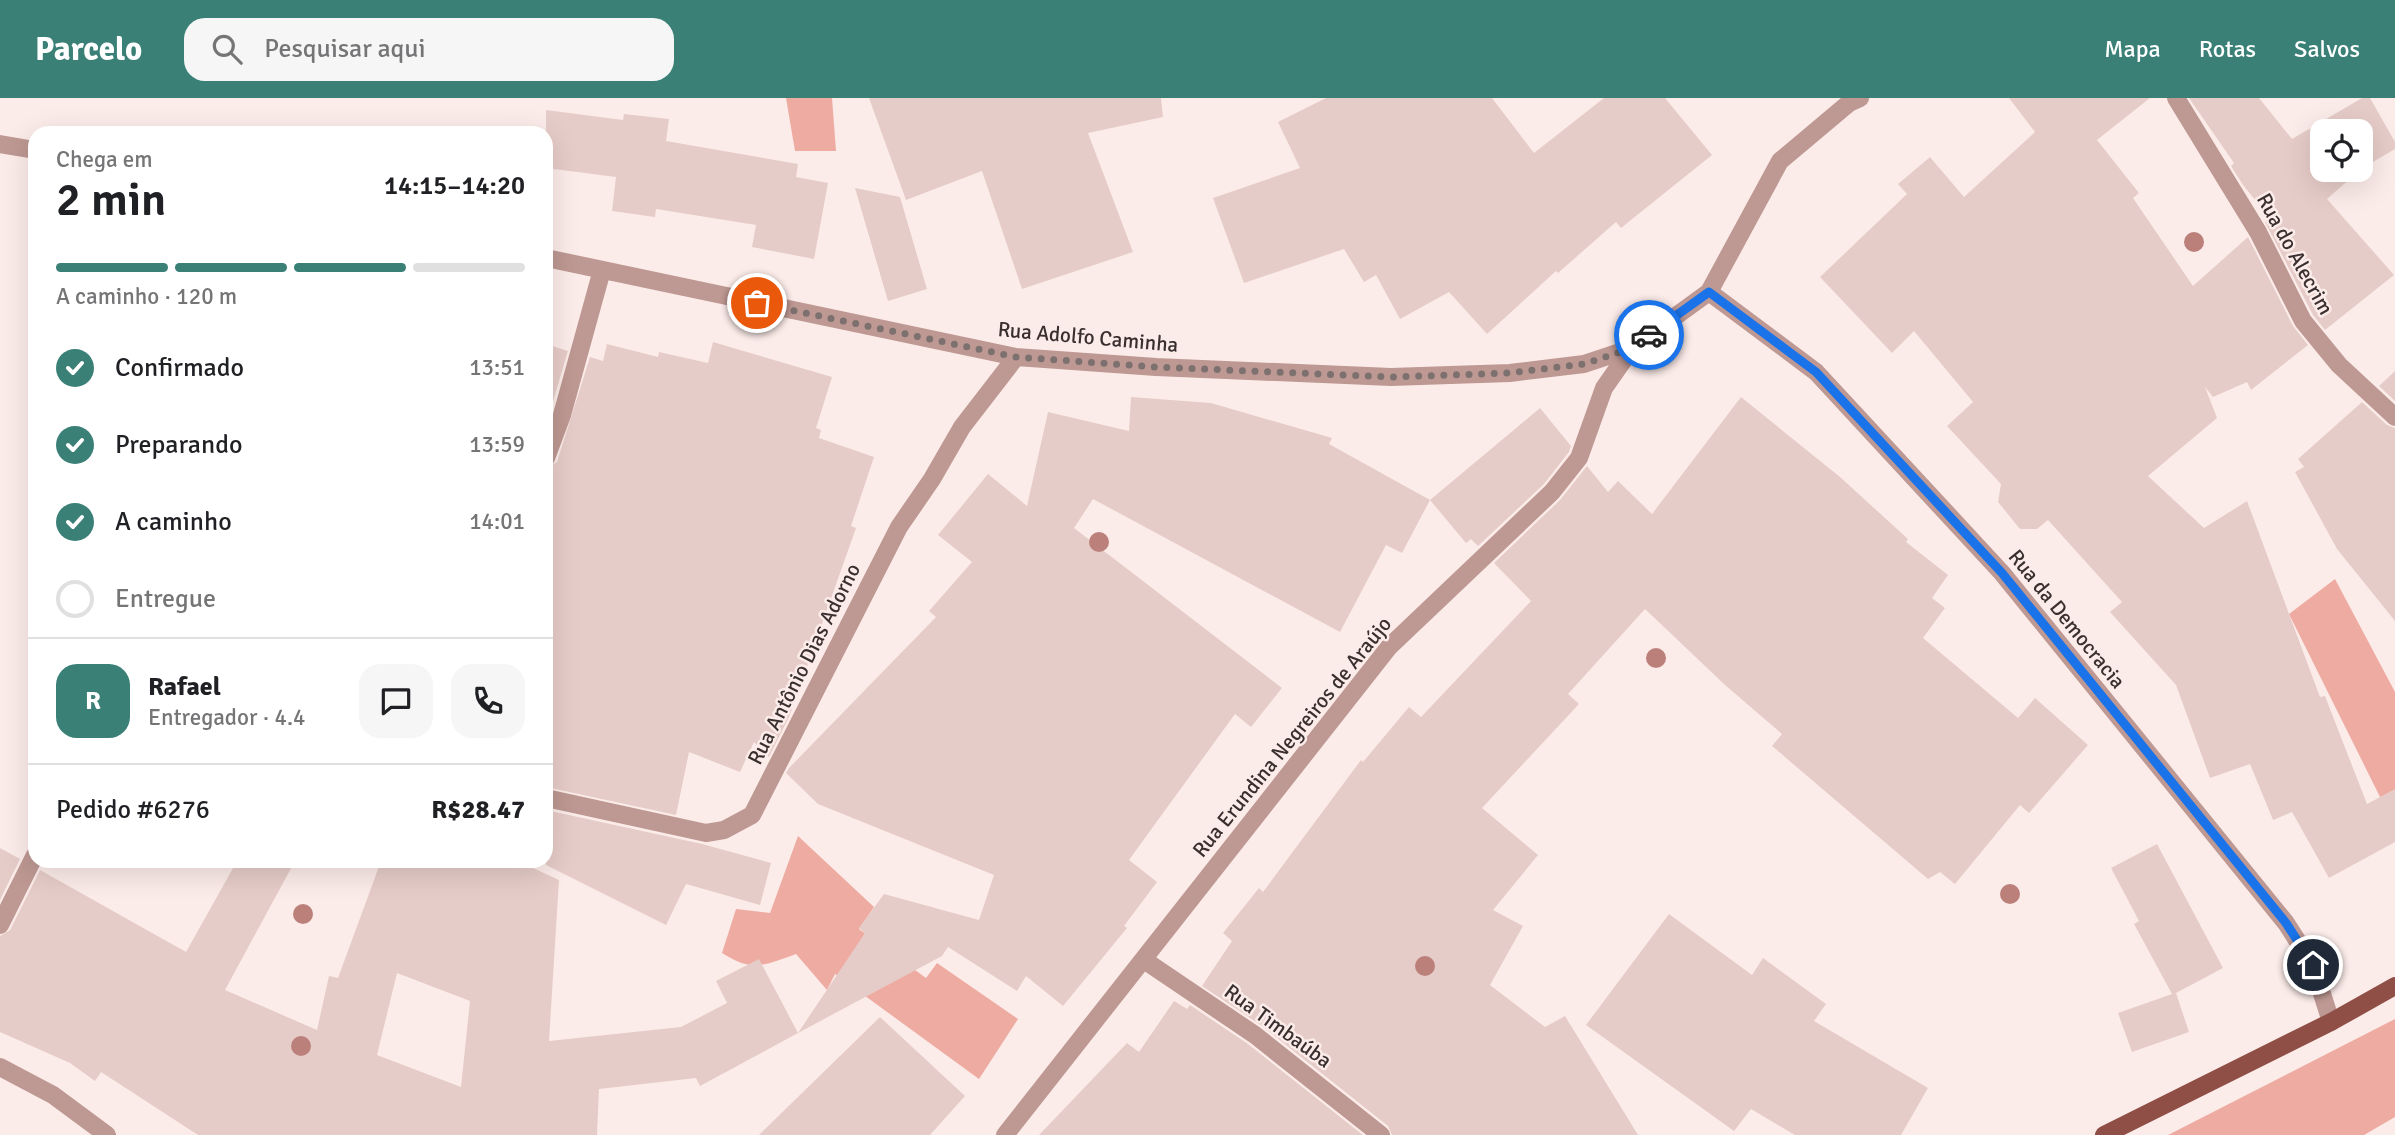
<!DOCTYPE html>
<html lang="pt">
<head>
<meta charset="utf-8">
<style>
	body { margin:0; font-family:Signika,sans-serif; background:#f6f6f6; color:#202124; height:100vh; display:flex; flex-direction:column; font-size:26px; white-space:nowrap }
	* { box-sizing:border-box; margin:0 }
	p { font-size:23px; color:#757577 }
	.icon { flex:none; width:38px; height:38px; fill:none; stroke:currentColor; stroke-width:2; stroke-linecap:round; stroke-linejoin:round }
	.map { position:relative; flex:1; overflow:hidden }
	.drawer { position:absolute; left:28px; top:28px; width:525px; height:742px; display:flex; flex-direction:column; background:#fff; border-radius:21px; box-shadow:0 7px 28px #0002 }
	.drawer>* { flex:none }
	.tools { position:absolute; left:2310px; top:21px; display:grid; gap:14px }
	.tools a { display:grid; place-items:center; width:63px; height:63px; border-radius:14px; background:#fff; box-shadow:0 7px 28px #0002; font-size:35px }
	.pin { position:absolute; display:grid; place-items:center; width:60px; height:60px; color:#fff; margin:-30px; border:4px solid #fff; border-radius:50%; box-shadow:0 2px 7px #0007 }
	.courier { position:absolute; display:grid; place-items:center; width:70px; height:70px; margin:-35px; border:5px solid #1a73e8; border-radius:50%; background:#fff; color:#222; box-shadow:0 2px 9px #0007 }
	.overview em { font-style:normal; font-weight:600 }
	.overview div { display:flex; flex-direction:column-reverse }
	.overview { display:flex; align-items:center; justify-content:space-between; height:119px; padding:0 28px }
	h1 { font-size:46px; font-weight:600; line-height:52px }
	.bar { display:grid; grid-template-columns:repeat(4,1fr); gap:10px 7px; align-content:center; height:84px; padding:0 28px }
	.bar i { height:9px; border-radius:5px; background:#e0e0e0 }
	.bar .selected { background:#3a8077 }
	.bar p { grid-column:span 4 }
	.line { display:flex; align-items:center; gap:18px; padding:0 28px; border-top:2px solid #e0e0e0 }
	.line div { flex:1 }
	.round { display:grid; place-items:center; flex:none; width:74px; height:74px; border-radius:21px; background:#f6f6f6 }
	ol { padding:0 28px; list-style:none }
	li { display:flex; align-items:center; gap:21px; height:77px }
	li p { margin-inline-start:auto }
	li .icon { padding:7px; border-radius:50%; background:#3a8077; color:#fff; stroke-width:4 }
	li:last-child { color:#757577 }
	li i { width:38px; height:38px; border:4px solid #e0e0e0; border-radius:50% }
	header { display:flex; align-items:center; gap:42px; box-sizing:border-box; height:98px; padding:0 35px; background:#3a8077; color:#fff }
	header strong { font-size:33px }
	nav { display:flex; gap:38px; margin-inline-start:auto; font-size:24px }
	.search { width:490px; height:63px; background:#f6f6f6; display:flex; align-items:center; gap:18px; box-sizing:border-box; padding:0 24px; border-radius:21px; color:#757577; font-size:26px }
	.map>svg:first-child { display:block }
</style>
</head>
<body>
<header>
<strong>Parcelo</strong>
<div class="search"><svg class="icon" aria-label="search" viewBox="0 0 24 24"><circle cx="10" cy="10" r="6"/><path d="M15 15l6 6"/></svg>Pesquisar aqui</div>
<nav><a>Mapa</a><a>Rotas</a><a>Salvos</a></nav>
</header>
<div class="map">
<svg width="2395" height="1037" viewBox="0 0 2395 1037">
	<rect width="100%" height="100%" fill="#fcece9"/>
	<path fill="#eeaba2" d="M786,0H832L836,53H795Z
		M2335,481L2395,594V705L2385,709L2289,516Z
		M798,738L874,809L859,831L926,880L937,865L1018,921L979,981L835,876L827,892L796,856C763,868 752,874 722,855L736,811L770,815Z
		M2395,921V1019L2364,1037H2168Z"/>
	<path fill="#e6ccc8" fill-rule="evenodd" d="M869,0H1161L1163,19L1088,35L1133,154L1022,191L982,73L906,102Z
		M1326,0H1492L1534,55L1604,0H1665L1712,57L1621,130L1616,124L1558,175L1556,173L1487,236L1449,194L1400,221L1376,177L1364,184L1344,151L1244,185L1213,100L1300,70L1278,24Z
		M2009,0H2150L2097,42L2139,95L2133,100L2193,188L2248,139L2293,228L2308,247L2251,292L2247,284L2213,299L2205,289L2217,320L2148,378L2204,430L2247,403L2320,599L2325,598L2367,706L2395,691V744L2329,780L2292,714L2273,722L2250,666L2210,680L2176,587L2110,514L2122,504L2048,422L2037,431H2020L1998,404L2001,386L1947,328L1973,304L1914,233L1892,255L1820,179L1907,96L1898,86L1930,59L1964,99L2035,34Z
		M2189,0H2259L2292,41L2362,0H2370L2395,44V51L2361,71V33H2322V72H2360L2327,101L2394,177L2325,232L2313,217L2265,124L2268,122L2262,116L2265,114L2243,87L2231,68L2234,65Z
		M546,12L623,22L624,16L669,21L666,43L798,66L796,79L828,85L814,161L752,149L756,127L656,111L655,119L612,113L616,79L546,70Z
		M855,90L900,99L927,191L888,203Z
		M713,244L832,279L816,330L821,332L819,340L874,359L851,428L856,430L789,619L769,659L754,644L740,674L689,654L676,717L546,689V371L557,364L590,259L603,263L607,246L658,259L659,254L708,265Z
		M546,246L568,253L546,327Z
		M2395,273V303L2379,288Z
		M1131,299L1211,305L1332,340L1329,346L1430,402L1402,455L1386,447L1340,534L1093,401L1074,430L1282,590L1251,629L1235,616L1129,762L1157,784L1124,828L1127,830L1063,908L1026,878L1017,893L948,849L942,858L798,935L865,835L859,830L884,796L979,822L994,777L818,706L786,675L789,670L936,519L929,513L972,464L938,437L988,376L1027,408L1048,314L1129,333Z
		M1741,299L1840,379L1908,441L1906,444L1948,477L1932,500L1945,510L1923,540L2018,620L2035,600L2088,647L2029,715L2020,707L1955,786L1940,774L1928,781L1772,648L1782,636L1725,587L1645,511L1568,596L1579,606L1482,710L1538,757L1493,812L1523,828L1490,887L1545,929L1565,918L1638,1037H1392L1388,1028L1262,928L1202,888L1232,843L1223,835L1259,790L1263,794L1361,662L1363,664L1409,609L1421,619L1531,503L1494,465L1560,402L1587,368L1608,394L1618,383L1652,416Z
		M2362,304L2387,327L2395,330V523L2337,451L2295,374L2304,369L2298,361Z
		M1540,310L1571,348L1569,354L1544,386L1478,448L1471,441L1466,445L1430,402Z
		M546,712L702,746L771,765L760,807L686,786L666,827L546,767Z
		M2157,746L2223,870L2176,895L2189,934L2132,954L2118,915L2172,896L2134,826L2139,823L2111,770Z
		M0,750L20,761L0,802Z
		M237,763H295L225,892L317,932L329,878L338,880L381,763H518L559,782L549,943L681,929L727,905L716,883L759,861L798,935L700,988L696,980L599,991L597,1037H198L101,974L95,983L70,965L0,934V838L10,832L40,772L186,854ZM397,875L470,903L461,989L377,957Z
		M1669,816L1752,877L1763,860L1826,906L1814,923L1928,990L1901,1037H1795L1751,1011L1734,1033L1586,927Z
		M1174,903L1187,911L1190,907L1248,946L1363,1037H1039L1127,945L1139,954Z
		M880,919L965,998L930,1037H759Z"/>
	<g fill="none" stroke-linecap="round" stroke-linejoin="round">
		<path stroke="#be9893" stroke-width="18" d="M2176,0L2258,134L2303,223L2339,267L2395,319
			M0,46L35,52
			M546,160L1016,259L1156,269L1391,279L1510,275L1584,266L1632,250
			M1709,194L1816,274L2002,475L2286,825L2313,867L2331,924
			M546,360L562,317L602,172
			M546,700L706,735L724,732L752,717L899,429L932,381L962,329L1016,259
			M0,827L35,757
			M1144,862L1255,937L1381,1037
			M0,969L53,997L107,1037
			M1005,1037L1389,549L1552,394L1579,360L1604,290L1632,250L1709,194L1780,63L1849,5L1860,0"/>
		<path stroke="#8f4f47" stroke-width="18" d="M2104,1037L2331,924L2395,888"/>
	</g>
	<g fill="#bc807b">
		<circle cx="2194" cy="144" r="10"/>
		<circle cx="1099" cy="444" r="10"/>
		<circle cx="1656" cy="560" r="10"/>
		<circle cx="2010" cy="796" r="10"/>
		<circle cx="303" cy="816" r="10"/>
		<circle cx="1425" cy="868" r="10"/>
		<circle cx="301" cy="948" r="10"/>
	</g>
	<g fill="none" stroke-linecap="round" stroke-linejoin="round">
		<path stroke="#7d716f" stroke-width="7" stroke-dasharray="0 12.6" d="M757,205L1016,259L1156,269L1391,279L1510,275L1584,266L1632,250L1649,237"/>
		<path stroke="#1a73e8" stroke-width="9" d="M1649,237L1709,194L1816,274L2002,475L2286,825L2313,867"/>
	</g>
	<g text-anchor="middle" stroke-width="5" stroke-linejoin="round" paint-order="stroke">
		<g font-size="21" fill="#392f2e" stroke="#fcece9">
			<text transform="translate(2295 156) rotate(61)" y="7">Rua do Alecrim</text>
			<text transform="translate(1088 239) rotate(5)" y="7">Rua Adolfo Caminha</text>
			<text transform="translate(2067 521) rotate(51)" y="7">Rua da Democracia</text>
			<text transform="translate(804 566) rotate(-63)" y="7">Rua Antônio Dias Adorno</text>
			<text transform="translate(1292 639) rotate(-51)" y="7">Rua Erundina Negreiros de Araújo</text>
			<text transform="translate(1278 928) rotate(36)" y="7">Rua Timbaúba</text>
		</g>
	</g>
</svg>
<div class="tools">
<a><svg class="icon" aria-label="locate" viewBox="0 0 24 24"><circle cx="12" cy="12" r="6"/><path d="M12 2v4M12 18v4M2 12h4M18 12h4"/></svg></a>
</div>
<div class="pin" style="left:757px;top:205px;background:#ea580c"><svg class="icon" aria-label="bag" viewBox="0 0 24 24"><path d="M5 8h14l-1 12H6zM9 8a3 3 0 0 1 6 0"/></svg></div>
<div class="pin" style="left:2313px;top:867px;background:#1f2937"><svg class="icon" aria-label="home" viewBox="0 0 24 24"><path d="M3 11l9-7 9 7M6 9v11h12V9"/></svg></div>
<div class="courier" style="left:1649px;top:237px"><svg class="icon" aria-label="car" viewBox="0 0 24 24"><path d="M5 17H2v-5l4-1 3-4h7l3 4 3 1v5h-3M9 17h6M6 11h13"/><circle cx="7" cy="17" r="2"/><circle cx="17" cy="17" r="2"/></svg></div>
<section class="drawer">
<div class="overview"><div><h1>2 min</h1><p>Chega em</p></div><em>14:15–14:20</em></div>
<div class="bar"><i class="selected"></i><i class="selected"></i><i class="selected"></i><i></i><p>A caminho · 120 m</p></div>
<ol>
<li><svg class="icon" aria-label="check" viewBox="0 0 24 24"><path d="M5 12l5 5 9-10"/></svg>Confirmado<p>13:51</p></li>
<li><svg class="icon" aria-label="check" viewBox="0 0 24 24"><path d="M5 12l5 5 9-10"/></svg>Preparando<p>13:59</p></li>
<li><svg class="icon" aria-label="check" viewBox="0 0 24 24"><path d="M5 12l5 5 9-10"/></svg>A caminho<p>14:01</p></li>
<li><i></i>Entregue</li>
</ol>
<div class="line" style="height:126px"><b class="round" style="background:#3a8077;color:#fff">R</b><div><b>Rafael</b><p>Entregador · 4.4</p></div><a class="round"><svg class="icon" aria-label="chat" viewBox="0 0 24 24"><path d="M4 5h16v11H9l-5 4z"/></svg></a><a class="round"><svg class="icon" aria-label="phone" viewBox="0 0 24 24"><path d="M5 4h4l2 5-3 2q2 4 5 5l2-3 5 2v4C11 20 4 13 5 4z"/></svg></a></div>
<div class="line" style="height:91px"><div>Pedido #6276</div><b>R$28.47</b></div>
</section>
</div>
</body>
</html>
